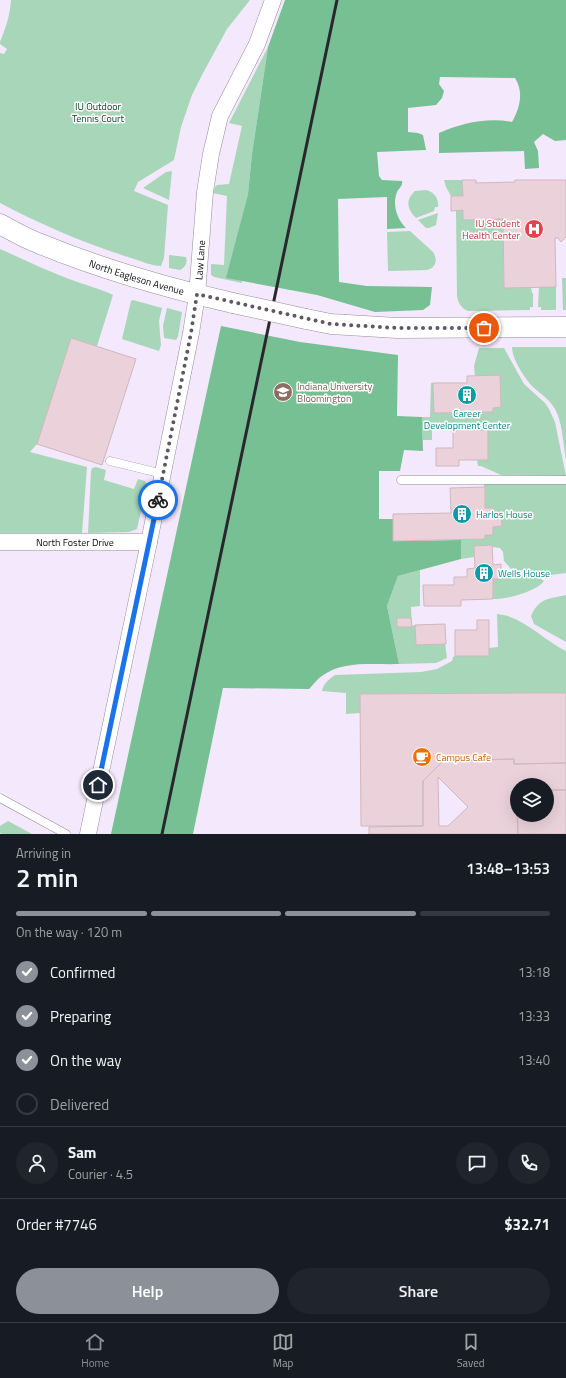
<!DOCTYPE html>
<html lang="en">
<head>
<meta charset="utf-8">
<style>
	body { margin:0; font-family:"Titillium Web",sans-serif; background:#20242c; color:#f1f3f6; height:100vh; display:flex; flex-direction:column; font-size:15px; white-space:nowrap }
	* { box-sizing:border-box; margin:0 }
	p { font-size:13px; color:#9ea1a6 }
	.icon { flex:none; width:22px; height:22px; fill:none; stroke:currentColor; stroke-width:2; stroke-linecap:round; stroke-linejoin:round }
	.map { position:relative; height:834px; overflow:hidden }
	.details { display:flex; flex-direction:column; background:#171b24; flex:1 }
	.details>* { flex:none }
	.tools { position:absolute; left:510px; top:778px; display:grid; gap:8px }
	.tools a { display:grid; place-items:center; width:44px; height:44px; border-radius:50%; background:#171b24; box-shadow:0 4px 16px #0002; font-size:20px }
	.pin { position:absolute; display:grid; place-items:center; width:34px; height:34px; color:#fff; margin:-17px; border:2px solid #fff; border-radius:50%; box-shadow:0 1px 4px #0007 }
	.courier { position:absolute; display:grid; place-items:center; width:40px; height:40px; margin:-20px; border:3px solid #1a73e8; border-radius:50%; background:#fff; color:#222; box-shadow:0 1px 5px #0007 }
	.summary em { font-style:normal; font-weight:600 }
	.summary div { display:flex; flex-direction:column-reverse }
	.summary { display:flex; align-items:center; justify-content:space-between; height:68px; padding:0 16px }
	h1 { font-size:26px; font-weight:600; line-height:30px }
	.bar { display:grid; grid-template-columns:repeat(4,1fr); gap:6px 4px; align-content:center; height:48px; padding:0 16px }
	.bar i { height:5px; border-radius:3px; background:#363941 }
	.bar .on { background:#8c9099 }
	.bar p { grid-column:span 4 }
	.line { display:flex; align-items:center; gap:10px; padding:0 16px; border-top:1px solid #363941 }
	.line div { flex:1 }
	.round { display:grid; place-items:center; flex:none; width:42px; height:42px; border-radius:21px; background:#20242c }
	ol { padding:0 16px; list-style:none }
	li { display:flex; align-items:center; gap:12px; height:44px }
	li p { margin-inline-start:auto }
	li .icon { padding:4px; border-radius:50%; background:#8c9099; color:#fff; stroke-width:4 }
	li:last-child { color:#9ea1a6 }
	li i { width:22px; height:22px; border:2px solid #363941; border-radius:50% }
	.primary-button { display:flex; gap:8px; margin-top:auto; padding:8px 16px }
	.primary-button a { flex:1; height:46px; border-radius:24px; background:#8c9099; color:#fff; font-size:16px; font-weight:600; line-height:46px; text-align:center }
	.primary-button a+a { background:#20242c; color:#f1f3f6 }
	.tab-bar { display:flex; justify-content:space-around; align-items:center; height:56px; border-top:1px solid #363941; background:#171b24; font-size:11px; color:#9ea1a6 }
	.tab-bar a { display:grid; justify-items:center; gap:2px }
	.tab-bar .on { color:#8c9099 }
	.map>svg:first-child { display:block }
</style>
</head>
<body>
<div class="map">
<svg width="566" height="834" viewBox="0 0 566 834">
	<rect width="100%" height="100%" fill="#f4e8fc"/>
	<path fill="#a8d6b9" d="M11,0H250L227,29L202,75L192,95L181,127L174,160L138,182L134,191L168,205L164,258L161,266C152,266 141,261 131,258C86,244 42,225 0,203V53L4,54L7,49L0,44V42C6,27 10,16 11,0Z
		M268,47L252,154L248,194L227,277L242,281V283L214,277L211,275V264L224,265L227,196L213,193L215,187L217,185L229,184L242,126L229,123Z
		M172,171L169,200L143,188L166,172Z
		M444,180H462L463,196H451L446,187Z
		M426,190C434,192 439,198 438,207H435L434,211L416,218C407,209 405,200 415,191Z
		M463,210V220L503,219L504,288L531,287L532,293H533V307H530V310L468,311C461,308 458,303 457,296L456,211Z
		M438,213L436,225L429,228H426L418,220Z
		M410,231L433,252C438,260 436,268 427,270L388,271L387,232Z
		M0,249C23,259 45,270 69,279C84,285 99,288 113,295L97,346L71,338L37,444L30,452L87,467L82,533H0Z
		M169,255L186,257C188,262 185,268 180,270L169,268Z
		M562,278H566V310H563Z
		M539,287H556V310H541V307H538Z
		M133,300L162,308L159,321L161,345L159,351L122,339L131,301Z
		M167,308L182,312L178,337L176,340L164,338L163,326Z
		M512,347H566V460C563,444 563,424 555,409C549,399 542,395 533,387C525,379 512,359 512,347Z
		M479,348H504L524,384L545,403L549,409L555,422L566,476L501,475L481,466H478L477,460L453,430L432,428V440H423L422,417H430L431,383H433L434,413L493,412V408L501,407L500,376H475L474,366Z
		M96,467L106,470L104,480L134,489L138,479L145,481L147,485L137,529L129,532L88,533L91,471L92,468Z
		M484,484H566V573L550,575L529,571L512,570L504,561L503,552L500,548L492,547V545L475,546L474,557L461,559V540L485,539V535L493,527L502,526L501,513H493V508H485Z
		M420,570V606L411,607L412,626L415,625L416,644L445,643L447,658L436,663L399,664L387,606L398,576Z
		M516,574C525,575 537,575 544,581C537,591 506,600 493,599V579H501V577H512Z
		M566,595V642L534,624L531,616C539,598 548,599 566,595Z
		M497,614C523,616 543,640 566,651V693L361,694L360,713L346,714V693L322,691C324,683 328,680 335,675L421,672L437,669L452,661L453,657L455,656H489V648L498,647Z
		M8,821L32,834H2L0,833V826Z"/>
	<path fill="#76c094" d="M285,0H566V140L555,141L543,134L534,142L538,151L539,168L525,169L524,151L439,153V133C462,123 487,117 512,122C520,108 524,92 515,78L440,77L439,84L444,91L442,98L436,105L408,108V132L418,133L423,135L426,150L377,152L379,176L382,180L402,181C403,186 399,188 397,192C392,205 397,219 406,228L387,229V197L338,199L339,282L367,286L432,287L430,305L423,310L375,312L317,295L226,278L248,194L252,154L268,47Z
		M221,326L300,342L398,355L397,416L422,417L423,451L404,450L400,471H379V519H393L394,541L461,540V559L398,576L387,606L399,664C374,665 343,660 322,676C317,679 313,685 309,689L223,688L193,834H111Z"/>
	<path fill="#ead1da" stroke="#cfb7c0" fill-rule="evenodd" d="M462,180H476V183L515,182V180H566V237L561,242L558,238H555L556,287L504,288L503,219L463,220V210L451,211V196H463Z
		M71,338L136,359L102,465L37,444Z
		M500,375L501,407L493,408V412L434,413L433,383H467V376Z
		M453,430H488V460H459V466H436V448H453Z
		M485,487V508H493V513H501L502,526L493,527V535H485V539L393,541V514L451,513L450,488Z
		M492,545L493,565L501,564V579H493V599L461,600V606H424L423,585H454V577H467V569L475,568L474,546Z
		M397,618H411L412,627H397Z
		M477,620H489V656H455V630H477Z
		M445,624L446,644L416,645L415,625Z
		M531,693H566V763L514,764V759L443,761L423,781V826H361L360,694Z
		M514,759V764L566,763V790H547V785H517L518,834H369V827L423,826V781L443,761ZM438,777L468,807L448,826H439Z
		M547,790H566V834H518L517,815H547Z"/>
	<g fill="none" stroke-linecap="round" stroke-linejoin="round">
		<g stroke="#978b9d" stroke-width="9">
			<path id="service" d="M110,461L163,474
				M401,480H566
				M0,798L66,834"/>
		</g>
		<g stroke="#978b9d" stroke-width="17">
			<g id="minor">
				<path id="s1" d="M0,542H149"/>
				<path id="s2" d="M88,834L149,542L191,333L197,295L205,192L211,154L220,116L257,44L273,0"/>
			</g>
		</g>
		<g stroke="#978b9d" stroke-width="21">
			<g id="tertiary">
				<path id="s3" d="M0,224C13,231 25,238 38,243C101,269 167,288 233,303"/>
				<path d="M306,319L331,324L397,328L566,327"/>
			</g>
		</g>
		<use href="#service" stroke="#fff" stroke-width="8"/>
		<use href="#minor" stroke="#fff" stroke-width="16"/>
		<use href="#tertiary" stroke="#fff" stroke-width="20"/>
		<path stroke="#2b262e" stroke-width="3" d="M162,834L337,0"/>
		<g stroke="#978b9d" stroke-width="21" stroke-linecap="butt">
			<path id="tertiary-bridge" d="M233,303L306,319"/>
		</g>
		<use href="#tertiary-bridge" stroke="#fff" stroke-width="20"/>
	</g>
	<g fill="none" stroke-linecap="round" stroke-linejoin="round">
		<path stroke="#5f5863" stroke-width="4" stroke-dasharray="0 7.2" d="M158,500L191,333L197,294L331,324L397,328H484"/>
		<path stroke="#1a73e8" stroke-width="5" d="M98,785L158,500"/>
	</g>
	<defs>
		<g id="hospital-disc" transform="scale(1)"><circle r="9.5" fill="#e0444e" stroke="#fff"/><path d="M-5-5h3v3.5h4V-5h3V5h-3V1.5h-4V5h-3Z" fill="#fff"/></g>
		<g id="university-disc" transform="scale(1)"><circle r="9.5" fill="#8d6e63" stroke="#fff"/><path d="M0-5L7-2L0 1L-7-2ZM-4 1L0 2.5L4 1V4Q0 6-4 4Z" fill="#fff"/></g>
		<g id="building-disc" transform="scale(1)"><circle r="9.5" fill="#0f9aa8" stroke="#fff"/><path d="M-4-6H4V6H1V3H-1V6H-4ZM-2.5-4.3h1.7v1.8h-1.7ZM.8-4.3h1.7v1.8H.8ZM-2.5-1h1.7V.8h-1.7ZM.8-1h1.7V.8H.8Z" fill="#fff"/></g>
		<g id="cafe-disc" transform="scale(1)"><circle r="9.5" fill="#e8710a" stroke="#fff"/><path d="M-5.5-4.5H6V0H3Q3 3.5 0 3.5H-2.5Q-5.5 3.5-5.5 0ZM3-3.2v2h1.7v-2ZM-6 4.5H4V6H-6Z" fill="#fff"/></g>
	</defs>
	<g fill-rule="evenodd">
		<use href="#hospital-disc" x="534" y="229"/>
		<use href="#university-disc" x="283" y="392"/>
		<use href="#building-disc" x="467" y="395"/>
		<use href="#building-disc" x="462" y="514"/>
		<use href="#building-disc" x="484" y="573"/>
		<use href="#cafe-disc" x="422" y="757"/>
	</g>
	<g text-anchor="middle" stroke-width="3" stroke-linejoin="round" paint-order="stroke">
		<g font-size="10" fill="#044226" stroke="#fff">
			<text x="98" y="110">IU Outdoor<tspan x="98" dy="12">Tennis Court</tspan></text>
		</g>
		<g font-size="10" fill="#be3a42" stroke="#fff" text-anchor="end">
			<text x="520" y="227">IU Student<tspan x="520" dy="12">Health Center</tspan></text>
		</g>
		<g font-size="10" fill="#0f0b11" stroke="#fff">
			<text dy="4" stroke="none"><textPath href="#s2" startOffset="585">Law Lane</textPath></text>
			<text dy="4" stroke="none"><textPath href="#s3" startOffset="147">North Eagleson Avenue</textPath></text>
			<text dy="4" stroke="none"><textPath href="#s1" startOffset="75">North Foster Drive</textPath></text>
		</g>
		<g font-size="10" fill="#785e54" stroke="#fff" text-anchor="start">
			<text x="297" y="390">Indiana University<tspan x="297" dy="12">Bloomington</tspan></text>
		</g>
		<g font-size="10" fill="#0d838f" stroke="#fff" text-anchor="start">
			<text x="467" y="417" text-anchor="middle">Career<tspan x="467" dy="12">Development Center</tspan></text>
			<text x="476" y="518">Harlos House</text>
			<text x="498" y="577">Wells House</text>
		</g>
		<g font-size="10" fill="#c56008" stroke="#fff" text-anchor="start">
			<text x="436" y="761">Campus Cafe</text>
		</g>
	</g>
</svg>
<div class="tools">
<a><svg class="icon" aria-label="layers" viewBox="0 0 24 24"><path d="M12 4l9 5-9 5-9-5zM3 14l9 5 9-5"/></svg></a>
</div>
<div class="pin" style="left:484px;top:328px;background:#ea580c"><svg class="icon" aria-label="bag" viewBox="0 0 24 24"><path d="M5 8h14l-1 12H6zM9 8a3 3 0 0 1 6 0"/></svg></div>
<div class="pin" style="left:98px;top:785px;background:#1f2937"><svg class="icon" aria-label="home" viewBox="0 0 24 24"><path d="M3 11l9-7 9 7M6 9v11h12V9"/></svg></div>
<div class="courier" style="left:158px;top:500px"><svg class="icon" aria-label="bike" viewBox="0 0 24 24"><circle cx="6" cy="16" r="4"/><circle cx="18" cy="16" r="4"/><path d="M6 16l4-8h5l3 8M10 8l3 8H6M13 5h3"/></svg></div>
</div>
<section class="details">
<div class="summary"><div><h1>2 min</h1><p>Arriving in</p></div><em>13:48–13:53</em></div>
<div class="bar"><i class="on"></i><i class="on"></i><i class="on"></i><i></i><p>On the way · 120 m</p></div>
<ol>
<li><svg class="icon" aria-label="check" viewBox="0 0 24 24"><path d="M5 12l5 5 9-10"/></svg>Confirmed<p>13:18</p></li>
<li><svg class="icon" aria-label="check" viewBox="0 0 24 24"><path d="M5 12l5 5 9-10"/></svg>Preparing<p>13:33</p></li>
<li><svg class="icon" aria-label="check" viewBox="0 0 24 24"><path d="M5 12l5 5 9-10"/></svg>On the way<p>13:40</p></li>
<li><i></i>Delivered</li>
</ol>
<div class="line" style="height:72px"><a class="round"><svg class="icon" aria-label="person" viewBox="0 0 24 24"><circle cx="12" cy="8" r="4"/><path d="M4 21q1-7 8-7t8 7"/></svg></a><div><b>Sam</b><p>Courier · 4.5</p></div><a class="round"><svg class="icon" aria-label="chat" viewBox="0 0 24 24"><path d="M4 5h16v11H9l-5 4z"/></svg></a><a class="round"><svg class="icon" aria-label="phone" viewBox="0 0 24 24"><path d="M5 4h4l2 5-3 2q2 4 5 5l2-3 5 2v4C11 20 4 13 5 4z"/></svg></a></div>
<div class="line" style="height:52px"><div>Order #7746</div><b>$32.71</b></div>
<div class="primary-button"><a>Help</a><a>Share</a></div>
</section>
<nav class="tab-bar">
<a class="on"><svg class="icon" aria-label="home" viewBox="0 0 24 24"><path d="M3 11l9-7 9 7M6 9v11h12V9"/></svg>Home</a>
<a><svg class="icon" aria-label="map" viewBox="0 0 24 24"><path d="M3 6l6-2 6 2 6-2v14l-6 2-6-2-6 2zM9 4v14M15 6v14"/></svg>Map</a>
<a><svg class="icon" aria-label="saved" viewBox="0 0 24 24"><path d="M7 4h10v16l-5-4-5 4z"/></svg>Saved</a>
</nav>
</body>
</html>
